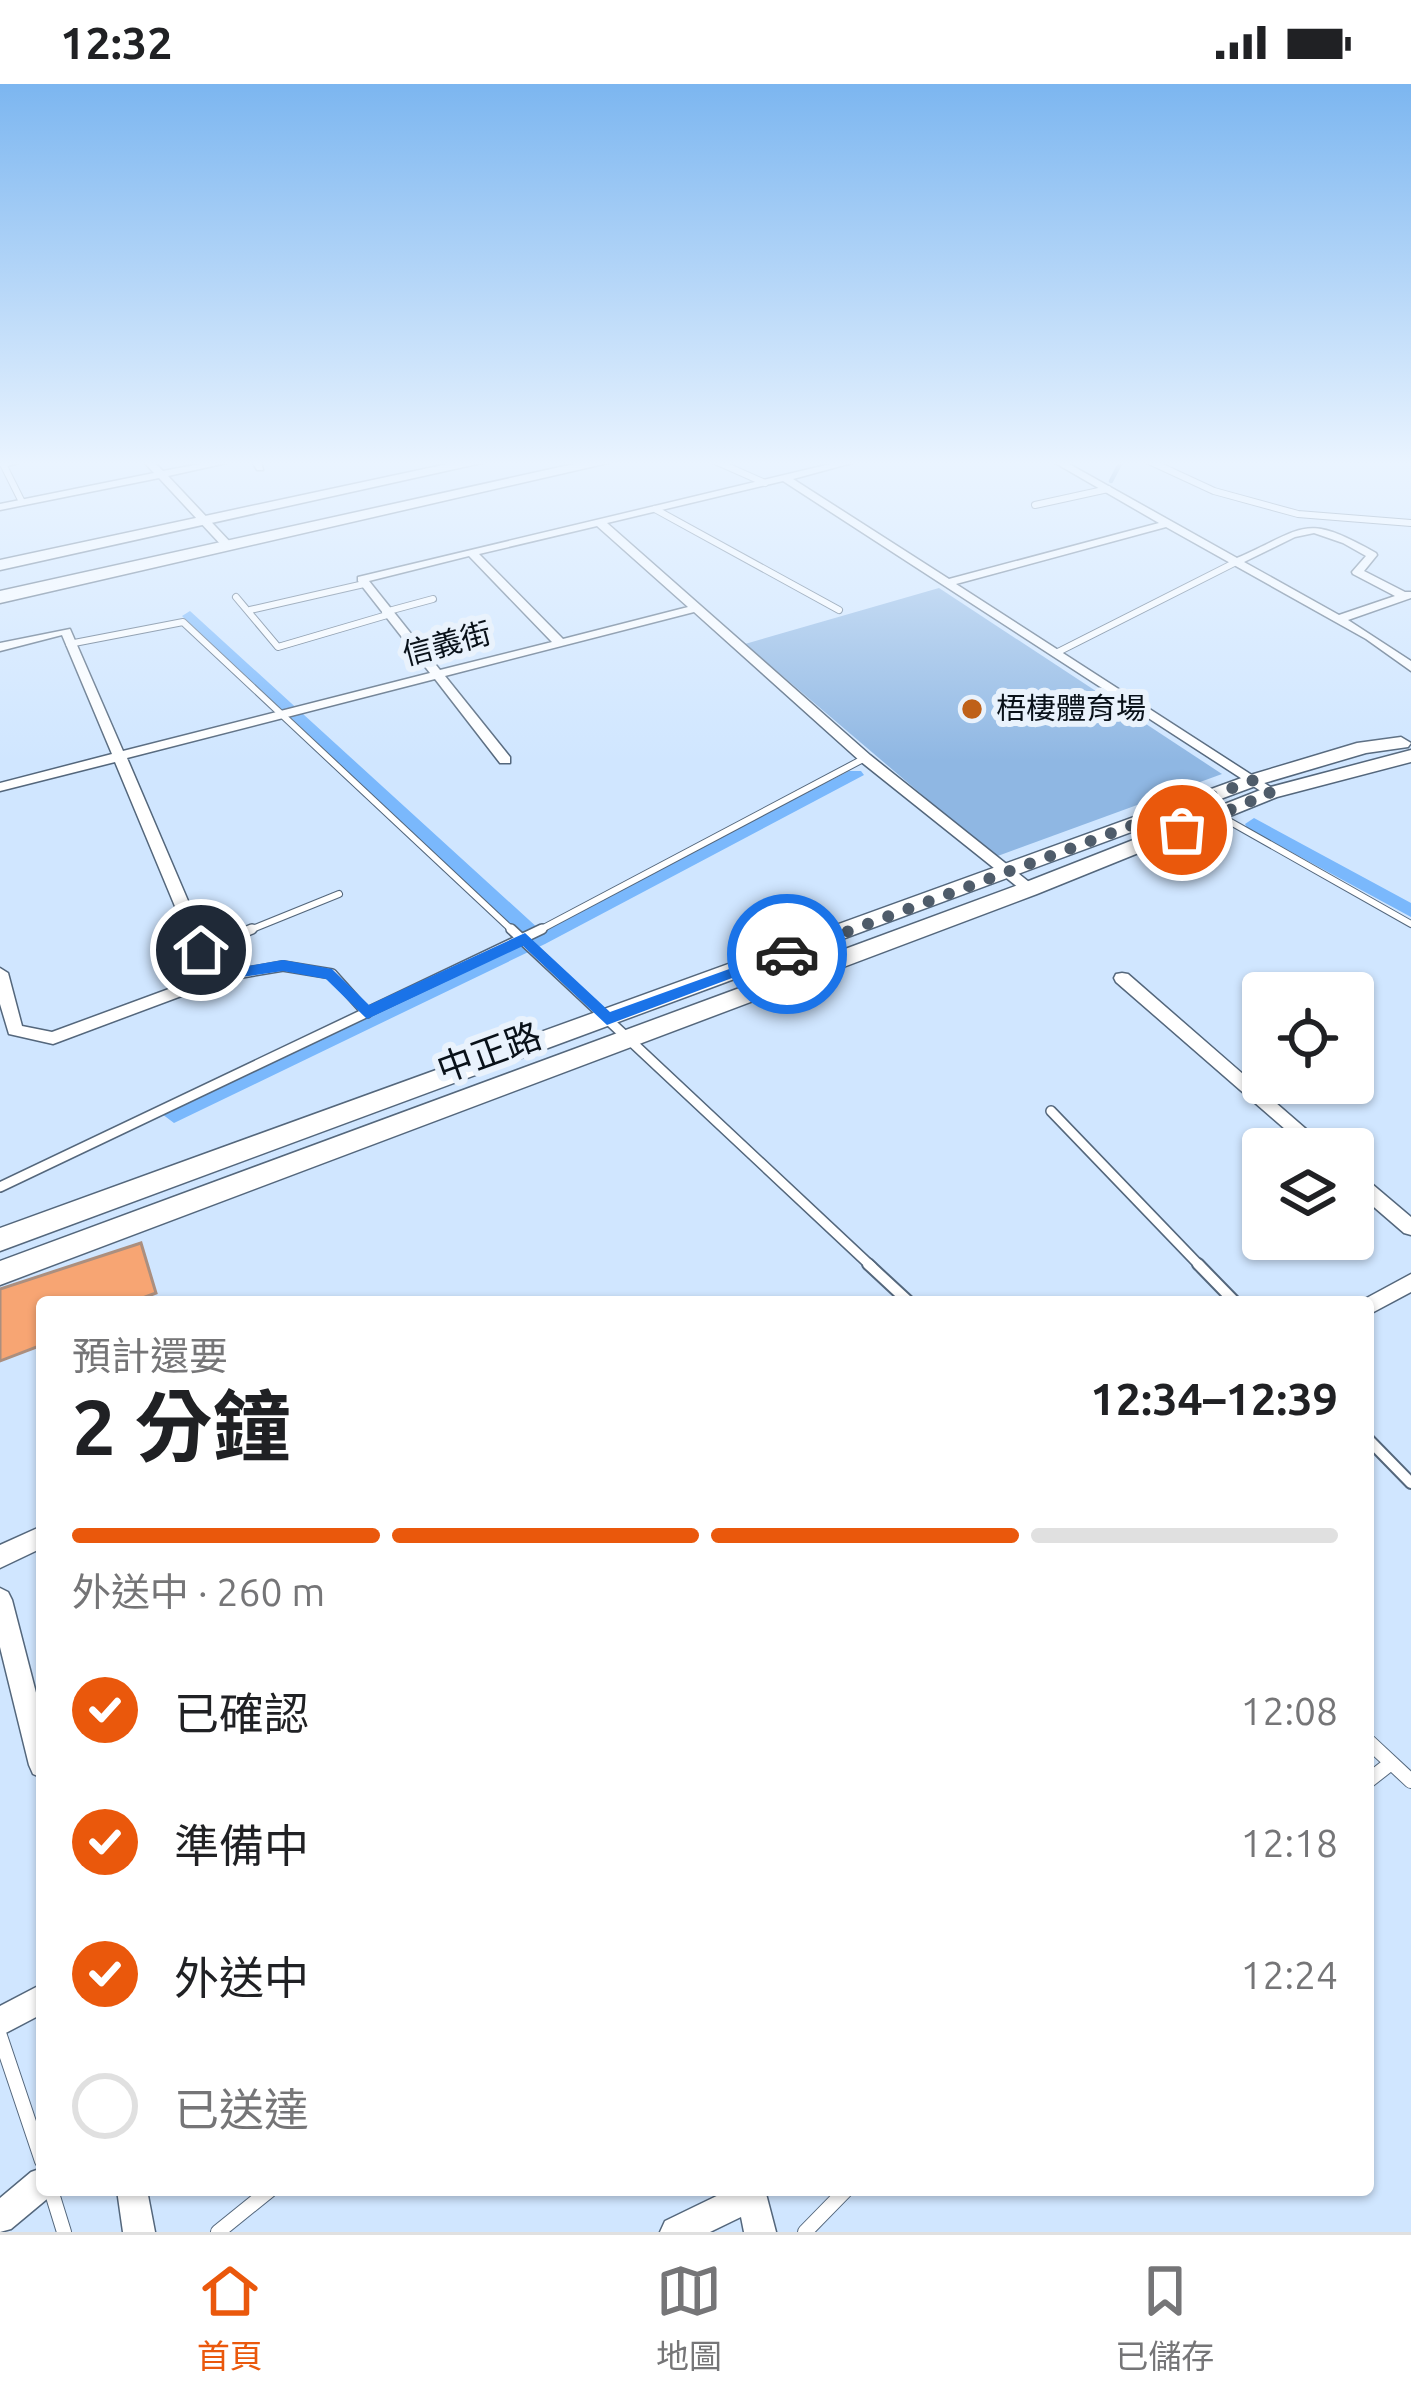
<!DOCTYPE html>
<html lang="zh-TW">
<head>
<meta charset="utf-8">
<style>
	body { margin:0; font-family:Ubuntu,"Noto Sans TC",sans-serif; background:#f2f2f2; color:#202124; height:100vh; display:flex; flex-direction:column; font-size:45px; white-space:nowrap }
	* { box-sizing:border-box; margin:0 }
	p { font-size:39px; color:#757577 }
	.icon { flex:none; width:66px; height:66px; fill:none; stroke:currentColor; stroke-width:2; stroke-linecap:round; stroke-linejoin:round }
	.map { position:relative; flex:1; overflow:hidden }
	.panel { position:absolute; left:36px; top:1212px; width:1338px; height:900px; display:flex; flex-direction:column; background:#fff; border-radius:12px; box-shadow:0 3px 9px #0004 }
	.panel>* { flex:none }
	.controls { position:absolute; left:1242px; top:888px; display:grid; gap:24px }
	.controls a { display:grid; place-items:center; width:132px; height:132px; border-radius:12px; background:#fff; box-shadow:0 3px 9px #0004; font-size:60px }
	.pin { position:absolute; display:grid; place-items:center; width:102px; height:102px; color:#fff; margin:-51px; border:6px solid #fff; border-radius:50%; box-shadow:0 3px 12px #0007 }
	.courier { position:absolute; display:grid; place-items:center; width:120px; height:120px; margin:-60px; border:9px solid #1a73e8; border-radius:50%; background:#fff; color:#222; box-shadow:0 3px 15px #0007 }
	.overview em { font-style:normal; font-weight:700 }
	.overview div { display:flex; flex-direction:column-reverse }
	.overview { display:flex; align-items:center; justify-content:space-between; height:204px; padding:0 36px }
	h1 { font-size:78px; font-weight:700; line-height:90px }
	.bar { display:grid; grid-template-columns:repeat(4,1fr); gap:18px 12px; align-content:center; height:144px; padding:0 36px }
	.bar i { height:15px; border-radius:9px; background:#e0e0e0 }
	.bar .current { background:#ea580c }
	.bar p { grid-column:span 4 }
	ol { padding:0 36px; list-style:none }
	li { display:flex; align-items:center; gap:36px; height:132px }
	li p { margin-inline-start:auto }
	li .icon { padding:12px; border-radius:50%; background:#ea580c; color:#fff; stroke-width:4 }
	li:last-child { color:#757577 }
	li i { width:66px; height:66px; border:6px solid #e0e0e0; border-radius:50% }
	.status { display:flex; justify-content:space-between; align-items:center; height:84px; padding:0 60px; background:#fff; direction:ltr }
	.status svg { height:33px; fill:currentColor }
	.dock { display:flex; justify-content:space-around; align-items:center; height:168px; border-top:3px solid #e0e0e0; background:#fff; font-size:33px; color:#757577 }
	.dock a { display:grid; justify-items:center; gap:6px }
	.dock .current { color:#ea580c }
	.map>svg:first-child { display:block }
</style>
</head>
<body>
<div class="status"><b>12:32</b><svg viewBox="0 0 49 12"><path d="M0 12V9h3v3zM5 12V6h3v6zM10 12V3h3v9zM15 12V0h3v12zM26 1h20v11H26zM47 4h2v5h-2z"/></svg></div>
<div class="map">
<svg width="1411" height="2148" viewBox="0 0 1411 2148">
	<rect width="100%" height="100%" fill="#d0e6ff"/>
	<path fill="#8fb7e3" d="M939,504L1222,690L995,773L745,560Z"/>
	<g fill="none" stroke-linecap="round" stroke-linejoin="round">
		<path stroke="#5886b8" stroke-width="4.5" d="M1111,397L1122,376"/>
		<path fill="#7ab8fc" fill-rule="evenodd" d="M190,527L540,846L849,687H861L864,691L545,860L174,1039L162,1030L166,1024L524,853L185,535L182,532Z
			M1254,734L1411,819V833L1247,744L1245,740Z"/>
	</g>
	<path fill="#f7a573" stroke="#ab8f7f" stroke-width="3" d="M141,1159L156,1209L132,1218H42V1261L0,1277V1205Z"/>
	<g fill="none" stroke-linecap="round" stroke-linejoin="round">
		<g stroke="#54677c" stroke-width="8">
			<path id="lane-far3" d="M1,376L22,418
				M713,376L765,399
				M1147,376L1214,407L1298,430L1411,439
				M1035,421L1108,405
				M655,425L839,526
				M236,513L278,563L387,531
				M250,526L364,500
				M385,528L433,515
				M69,560L183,538L514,848
				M1056,569L1238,477
				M1220,732L1411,840
				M245,848L339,810
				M536,848L865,674"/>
		</g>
		<g stroke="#54677c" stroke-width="12">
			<path id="lane-far2" d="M511,845L872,1183
				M201,866L252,845
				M213,894L283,882L332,890L367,929
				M1051,1027L1201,1183
				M0,1103L542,845"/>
		</g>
		<g stroke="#54677c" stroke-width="14">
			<path id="lane-far1" d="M868,1180L909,1218
				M1198,1180L1235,1218
				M1368,1355L1411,1399"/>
		</g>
		<g stroke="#54677c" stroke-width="16">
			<path id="lane" d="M1368,1657L1411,1697
				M1368,1697L1391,1679
				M0,1952L42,2077
				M51,2106L64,2148
				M218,2148L270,2106
				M805,2148L846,2106"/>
		</g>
		<g stroke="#54677c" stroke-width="3">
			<path id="street" d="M10,376H29L4,383L0,381L1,378Z
				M142,376H152L163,387L221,376H240L168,392L232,460V464H224L159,394L0,426V420L154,389Z
				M251,376H261L263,386H257Z
				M847,376H863L793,395L949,495L1159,439L1050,376H1062L1237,474C1306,444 1303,428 1376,469L1377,471L1364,487L1405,508H1411V514L1348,536L1411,577V587L1366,555L1166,443L956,500L1275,706V712L1270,713L783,397L607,439L870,671L1034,802V808H1024L860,677L694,528L445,592L510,673V679H500L435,595L127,674L221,894L219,898L53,960L9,950L0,920V884L8,889L22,942L52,948L204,892L115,678L0,707V699L112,670L62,551L0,567V559L70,545L123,667L430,589L358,497V493ZM597,442L688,523L563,555L479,470ZM1314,449L1343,459L1366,472L1352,488L1353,490L1395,512L1339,531L1244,478L1295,453ZM469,472L552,558L440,586L369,497Z
				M1122,889L1128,890L1329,1065H1308L1116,898L1114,894L1116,890Z
				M1353,1087L1359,1089L1411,1133V1151L1404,1149L1353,1105Z
				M1411,1190V1208L1368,1231V1218L1361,1217Z
				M42,1442V1464L0,1484V1461Z
				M0,1504L8,1508L12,1516L42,1632V1694L33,1690L29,1681L0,1563Z
				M42,1900V1930L0,1952V1922Z
				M42,2084V2106H54L53,2110L11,2145L0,2148V2114L31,2088Z
				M117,2106H147L155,2148H123Z
				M729,2106H765L776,2148H744L741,2133L710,2148H660L665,2137Z"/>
		</g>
		<g stroke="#54677c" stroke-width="3">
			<path id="secondary" d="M1401,653L1411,659L1408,663L1366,669L1261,700L0,1167V1144L1247,692L1357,659Z
				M1411,666V678L1277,713L1037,810L0,1201V1177L1021,800L1263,705Z"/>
		</g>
		<g stroke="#54677c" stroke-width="3">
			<path id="primary" d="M466,376H495L0,486V476Z
				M592,376H621L0,519V507Z"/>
		</g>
		<use href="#lane-far3" stroke="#fff" stroke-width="6"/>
		<use href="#lane-far2" stroke="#fff" stroke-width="9"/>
		<use href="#lane-far1" stroke="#fff" stroke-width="10"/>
		<use href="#lane" stroke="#fff" stroke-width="14"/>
		<use href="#street" fill="#fff" fill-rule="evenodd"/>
		<use href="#secondary" fill="#fff" fill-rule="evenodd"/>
		<use href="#primary" fill="#fff" fill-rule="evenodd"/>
	</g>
	<linearGradient id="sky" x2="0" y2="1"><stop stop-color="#7cb6f0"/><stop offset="0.56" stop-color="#eaf4ff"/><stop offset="1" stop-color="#eaf4ff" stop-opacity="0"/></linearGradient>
	<rect width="1411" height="677" fill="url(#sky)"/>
	<path fill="#1a73e8" d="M525,849L610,928L782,866L796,870L607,941L523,862L367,935L326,895L283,887L207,898L193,866L207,863L219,887L283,876L332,885L369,921Z"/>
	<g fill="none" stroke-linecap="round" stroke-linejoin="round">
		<path stroke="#4f5c6a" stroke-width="12" stroke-dasharray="0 21.6" d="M787,870L1254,696L1270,709L1182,746"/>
	</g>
	<circle fill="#bf6119" stroke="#e9f2fc" stroke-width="4.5" cx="972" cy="625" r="12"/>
	<g text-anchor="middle" stroke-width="12" stroke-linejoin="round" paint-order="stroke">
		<g font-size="30" fill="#091119" stroke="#e9f2fc">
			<text transform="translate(447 560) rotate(-15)" y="10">信義街</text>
		</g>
		<g font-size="30" fill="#091119" stroke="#e9f2fc" text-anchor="start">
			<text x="996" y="635">梧棲體育場</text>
		</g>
		<g font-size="36" fill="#091119" stroke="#e9f2fc">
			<text transform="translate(489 968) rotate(-20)" y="13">中正路</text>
		</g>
	</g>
</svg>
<div class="controls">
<a><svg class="icon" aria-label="locate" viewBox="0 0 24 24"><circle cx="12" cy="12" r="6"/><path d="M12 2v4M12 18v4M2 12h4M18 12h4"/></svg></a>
<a><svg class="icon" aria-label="layers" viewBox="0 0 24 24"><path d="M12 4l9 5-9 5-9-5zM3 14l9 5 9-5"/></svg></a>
</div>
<div class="pin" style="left:1182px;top:746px;background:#ea580c"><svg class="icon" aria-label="bag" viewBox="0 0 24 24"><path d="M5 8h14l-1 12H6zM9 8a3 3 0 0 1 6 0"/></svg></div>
<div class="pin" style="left:201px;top:866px;background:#1f2937"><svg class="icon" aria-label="home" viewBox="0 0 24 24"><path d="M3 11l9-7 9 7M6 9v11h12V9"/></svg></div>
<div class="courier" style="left:787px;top:870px"><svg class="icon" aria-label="car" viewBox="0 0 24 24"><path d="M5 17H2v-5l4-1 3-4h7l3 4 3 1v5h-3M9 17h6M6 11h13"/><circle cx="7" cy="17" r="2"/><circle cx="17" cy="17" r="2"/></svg></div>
<section class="panel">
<div class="overview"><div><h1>2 分鐘</h1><p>預計還要</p></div><em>12:34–12:39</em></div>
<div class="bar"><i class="current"></i><i class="current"></i><i class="current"></i><i></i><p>外送中 · 260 m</p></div>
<ol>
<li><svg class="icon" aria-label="check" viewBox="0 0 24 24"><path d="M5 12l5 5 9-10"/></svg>已確認<p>12:08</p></li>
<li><svg class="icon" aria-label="check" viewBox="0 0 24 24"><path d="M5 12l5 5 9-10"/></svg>準備中<p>12:18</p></li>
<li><svg class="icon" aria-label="check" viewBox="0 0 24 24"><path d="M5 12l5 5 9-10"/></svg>外送中<p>12:24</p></li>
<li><i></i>已送達</li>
</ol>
</section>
</div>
<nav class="dock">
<a class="current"><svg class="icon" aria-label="home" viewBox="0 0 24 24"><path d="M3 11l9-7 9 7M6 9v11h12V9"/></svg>首頁</a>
<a><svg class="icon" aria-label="map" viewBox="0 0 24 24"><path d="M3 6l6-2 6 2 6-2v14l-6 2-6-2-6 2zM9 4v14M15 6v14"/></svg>地圖</a>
<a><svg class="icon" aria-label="saved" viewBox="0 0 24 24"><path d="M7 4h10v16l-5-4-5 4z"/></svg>已儲存</a>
</nav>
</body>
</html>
